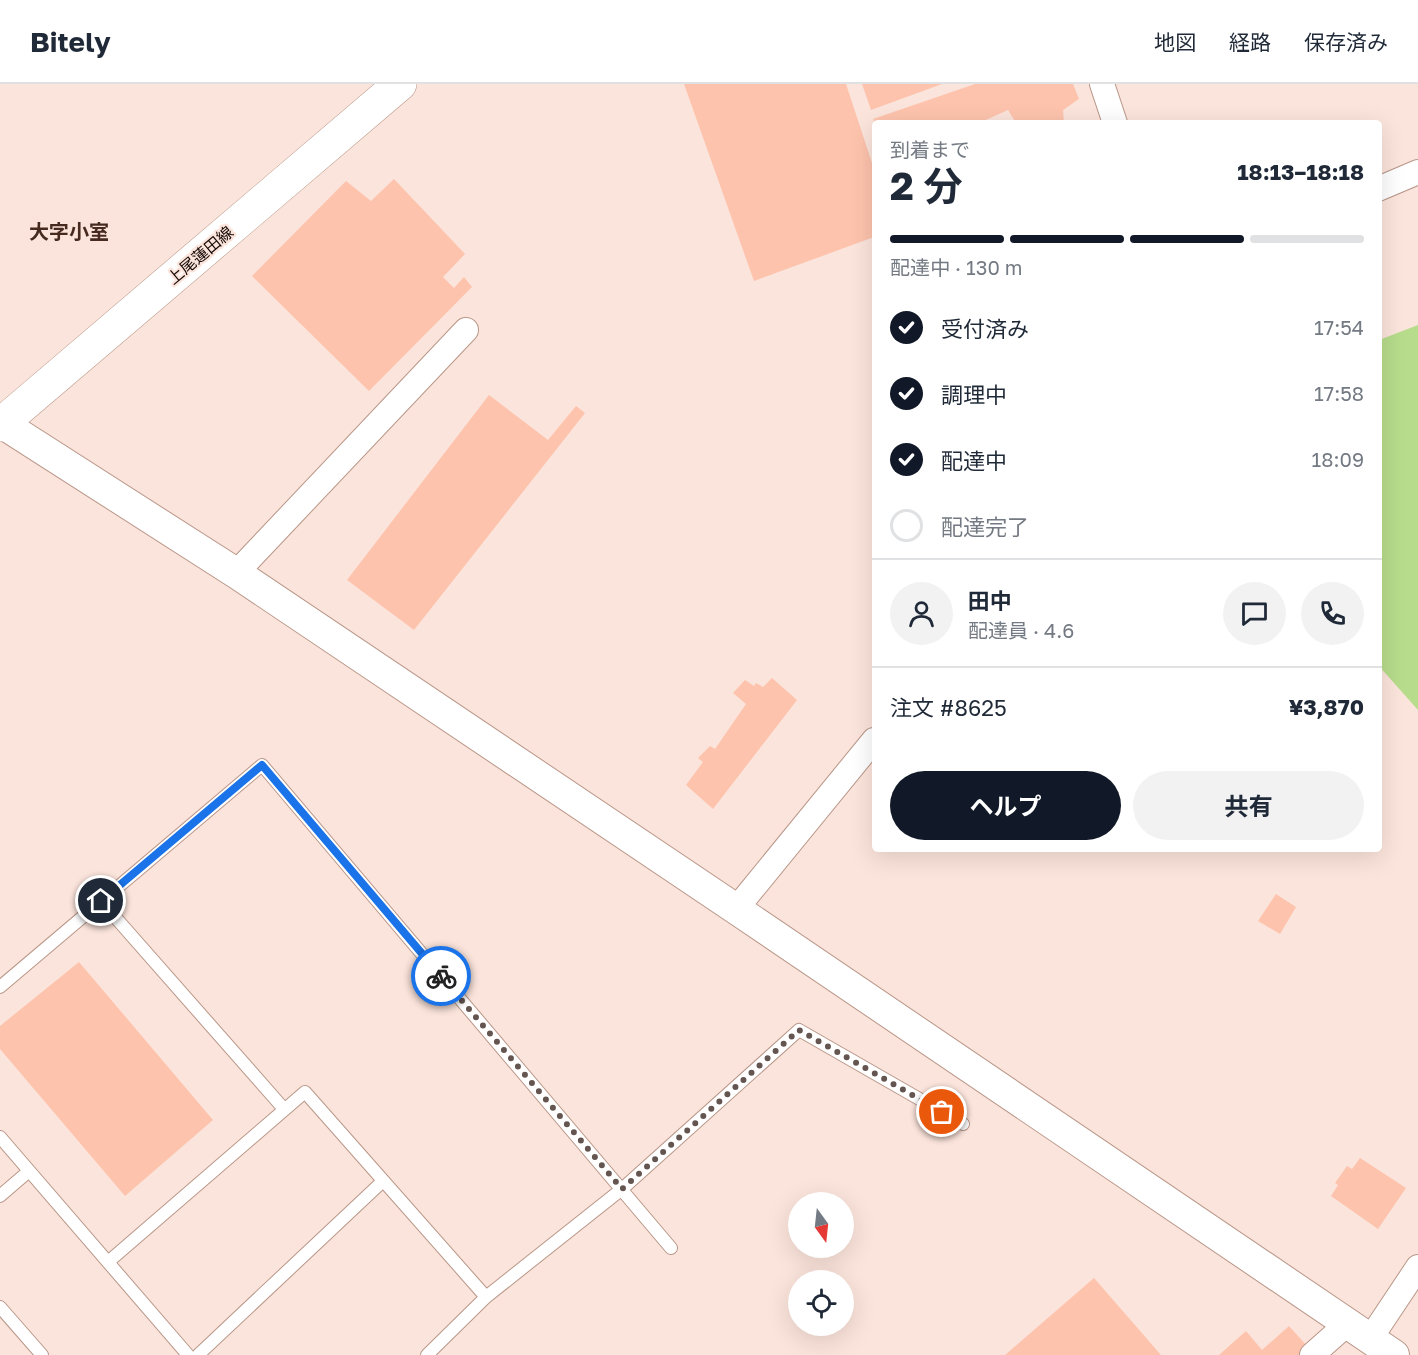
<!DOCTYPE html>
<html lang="ja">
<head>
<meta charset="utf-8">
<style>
	body { margin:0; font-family:"Golos Text","Noto Sans JP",sans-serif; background:#f2f2f3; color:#1f2937; height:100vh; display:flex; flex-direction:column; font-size:22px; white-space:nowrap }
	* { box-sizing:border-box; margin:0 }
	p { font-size:20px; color:#747a83 }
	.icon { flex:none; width:33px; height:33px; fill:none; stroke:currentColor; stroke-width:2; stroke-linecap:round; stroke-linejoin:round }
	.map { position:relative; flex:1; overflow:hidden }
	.panel { position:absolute; left:872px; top:36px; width:510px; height:732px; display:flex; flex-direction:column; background:#fff; border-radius:6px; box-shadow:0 6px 24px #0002 }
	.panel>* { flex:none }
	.needle { width:39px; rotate:165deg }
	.buttons { position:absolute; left:788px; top:1108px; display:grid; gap:12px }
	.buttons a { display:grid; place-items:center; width:66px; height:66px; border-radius:50%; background:#fff; box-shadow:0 6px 24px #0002; font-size:30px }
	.pin { position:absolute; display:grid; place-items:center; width:51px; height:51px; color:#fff; margin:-26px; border:3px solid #fff; border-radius:50%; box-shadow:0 2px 6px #0007 }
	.courier { position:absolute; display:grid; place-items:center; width:60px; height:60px; margin:-30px; border:4px solid #1a73e8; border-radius:50%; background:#fff; color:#222; box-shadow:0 2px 8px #0007 }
	.summary em { font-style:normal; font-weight:700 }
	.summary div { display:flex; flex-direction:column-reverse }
	.summary { display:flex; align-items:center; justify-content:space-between; height:102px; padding:0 18px }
	h1 { font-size:39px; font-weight:700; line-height:45px }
	.bar { display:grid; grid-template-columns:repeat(4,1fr); gap:9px 6px; align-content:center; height:72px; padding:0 18px }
	.bar i { height:8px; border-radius:4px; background:#e0e1e3 }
	.bar .active { background:#111827 }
	.bar p { grid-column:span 4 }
	.line { display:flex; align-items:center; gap:15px; padding:0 18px; border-top:2px solid #e0e1e3 }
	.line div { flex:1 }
	.round { display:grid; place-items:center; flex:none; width:63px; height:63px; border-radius:32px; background:#f2f2f3 }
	ol { padding:0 18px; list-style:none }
	li { display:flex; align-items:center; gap:18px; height:66px }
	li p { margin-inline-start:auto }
	li .icon { padding:6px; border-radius:50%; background:#111827; color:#fff; stroke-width:4 }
	li:last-child { color:#747a83 }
	li i { width:33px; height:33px; border:3px solid #e0e1e3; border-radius:50% }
	.primary-button { display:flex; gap:12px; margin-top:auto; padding:12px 18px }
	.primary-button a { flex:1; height:69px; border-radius:36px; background:#111827; color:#fff; font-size:24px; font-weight:700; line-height:69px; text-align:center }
	.primary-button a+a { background:#f2f2f3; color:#1f2937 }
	header { display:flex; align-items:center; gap:36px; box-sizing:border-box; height:84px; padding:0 30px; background:#fff; border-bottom:2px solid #e0e1e3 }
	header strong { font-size:28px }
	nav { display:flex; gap:33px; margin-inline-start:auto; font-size:21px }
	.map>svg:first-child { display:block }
</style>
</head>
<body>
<header>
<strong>Bitely</strong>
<nav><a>地図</a><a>経路</a><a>保存済み</a></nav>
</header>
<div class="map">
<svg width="1418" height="1271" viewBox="0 0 1418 1271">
	<rect width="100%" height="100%" fill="#fbe4db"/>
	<path fill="#b7dc8b" d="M1418,241V626L1378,581L1379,256Z"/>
	<path fill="#fdc3ad" d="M684,0H846L874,85V153L754,197Z
		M862,0H942L871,26Z
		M975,0H1073L1079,15L1063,26L1064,39H1016L1008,26L979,39H875L873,35Z
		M394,95L465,170L443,193L454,204L464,193L472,203L369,307L252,192L346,97L371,117Z
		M489,311L548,356L576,322L585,329L414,546L347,496Z
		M772,594L797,616L713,725L686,701L703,678L698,674L710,662L715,665L746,620L733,609L745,596L754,602L756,599L763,603Z
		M1276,810L1296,823L1280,850L1258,837Z
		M79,878L213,1036L125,1112L0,965V942Z
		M1360,1074L1406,1104L1378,1145L1331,1112L1338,1101L1335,1099L1347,1082L1352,1085Z
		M1094,1194L1161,1271H1005Z
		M1289,1242L1308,1263L1299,1271H1219L1246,1247L1262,1266Z"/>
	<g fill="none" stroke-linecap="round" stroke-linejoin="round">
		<g stroke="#b99688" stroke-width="14">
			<path id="service" d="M101,817L284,1025
				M0,903L262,681L671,1164
				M0,1053L188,1271
				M0,1112L29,1087
				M108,1178L305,1008L486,1213
				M0,1223L42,1271
				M198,1271L383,1097
				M427,1271L486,1213L622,1105L799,946L963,1040"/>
		</g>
		<g stroke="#b99688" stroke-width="26">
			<path id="minor" d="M1102,0L1115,39
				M1378,105L1418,88
				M236,489L466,246
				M736,825L874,656
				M1370,1255L1418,1183
				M1312,1271L1347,1240"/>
		</g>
		<g stroke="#b99688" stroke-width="32">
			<path id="tertiary" d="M0,338L236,489L736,825L1394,1271"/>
		</g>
		<g stroke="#b99688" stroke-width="34">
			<path id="secondary" d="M0,341L400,0"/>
		</g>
		<use href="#service" stroke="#fff" stroke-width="12"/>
		<use href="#minor" stroke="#fff" stroke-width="24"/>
		<use href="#tertiary" stroke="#fff" stroke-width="30"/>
		<use href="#secondary" stroke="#fff" stroke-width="33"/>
	</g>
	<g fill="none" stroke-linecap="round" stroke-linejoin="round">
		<path stroke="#655550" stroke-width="6" stroke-dasharray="0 10.8" d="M441,892L622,1105L799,946L942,1028"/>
		<path stroke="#1a73e8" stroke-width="8" d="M101,817L262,681L441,892"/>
	</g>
	<g text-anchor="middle" stroke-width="4.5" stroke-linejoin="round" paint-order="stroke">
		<g font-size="16" fill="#140805" stroke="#fbe4db">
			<text transform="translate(200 171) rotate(-40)" y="6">上尾蓮田線</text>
		</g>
		<g font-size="20" font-weight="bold" fill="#472a1f" stroke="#fbe4db">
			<text x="69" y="155">大字小室</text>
		</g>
	</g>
</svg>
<div class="buttons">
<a><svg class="needle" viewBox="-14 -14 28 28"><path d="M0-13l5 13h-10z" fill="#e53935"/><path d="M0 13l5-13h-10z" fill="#747a83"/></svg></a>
<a><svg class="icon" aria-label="locate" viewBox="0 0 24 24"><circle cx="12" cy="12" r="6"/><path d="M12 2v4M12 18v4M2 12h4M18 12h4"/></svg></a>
</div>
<div class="pin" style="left:942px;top:1028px;background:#ea580c"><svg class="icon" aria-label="bag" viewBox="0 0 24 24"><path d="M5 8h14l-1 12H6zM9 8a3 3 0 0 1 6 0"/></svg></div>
<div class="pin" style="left:101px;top:817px;background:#1f2937"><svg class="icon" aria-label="home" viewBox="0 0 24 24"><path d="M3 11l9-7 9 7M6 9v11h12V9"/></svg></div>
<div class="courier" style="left:441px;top:892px"><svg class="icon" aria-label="bike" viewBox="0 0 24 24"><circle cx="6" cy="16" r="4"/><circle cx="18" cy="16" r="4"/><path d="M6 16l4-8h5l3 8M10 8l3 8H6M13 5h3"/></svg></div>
<section class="panel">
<div class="summary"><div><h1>2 分</h1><p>到着まで</p></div><em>18:13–18:18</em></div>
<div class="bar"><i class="active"></i><i class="active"></i><i class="active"></i><i></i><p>配達中 · 130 m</p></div>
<ol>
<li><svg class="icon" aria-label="check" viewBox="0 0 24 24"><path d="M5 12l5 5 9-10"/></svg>受付済み<p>17:54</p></li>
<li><svg class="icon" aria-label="check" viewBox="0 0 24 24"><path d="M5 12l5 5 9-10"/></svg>調理中<p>17:58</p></li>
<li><svg class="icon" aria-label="check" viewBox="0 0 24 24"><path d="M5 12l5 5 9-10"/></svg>配達中<p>18:09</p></li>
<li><i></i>配達完了</li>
</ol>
<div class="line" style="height:108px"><a class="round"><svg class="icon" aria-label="person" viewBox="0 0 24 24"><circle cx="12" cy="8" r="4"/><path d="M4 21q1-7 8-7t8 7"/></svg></a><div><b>田中</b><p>配達員 · 4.6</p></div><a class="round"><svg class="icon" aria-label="chat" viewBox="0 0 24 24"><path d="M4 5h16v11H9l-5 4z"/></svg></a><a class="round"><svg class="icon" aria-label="phone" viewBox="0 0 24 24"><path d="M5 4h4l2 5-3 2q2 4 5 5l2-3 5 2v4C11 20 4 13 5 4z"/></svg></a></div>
<div class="line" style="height:78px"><div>注文 #8625</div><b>¥3,870</b></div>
<div class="primary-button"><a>ヘルプ</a><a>共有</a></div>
</section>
</div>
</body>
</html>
